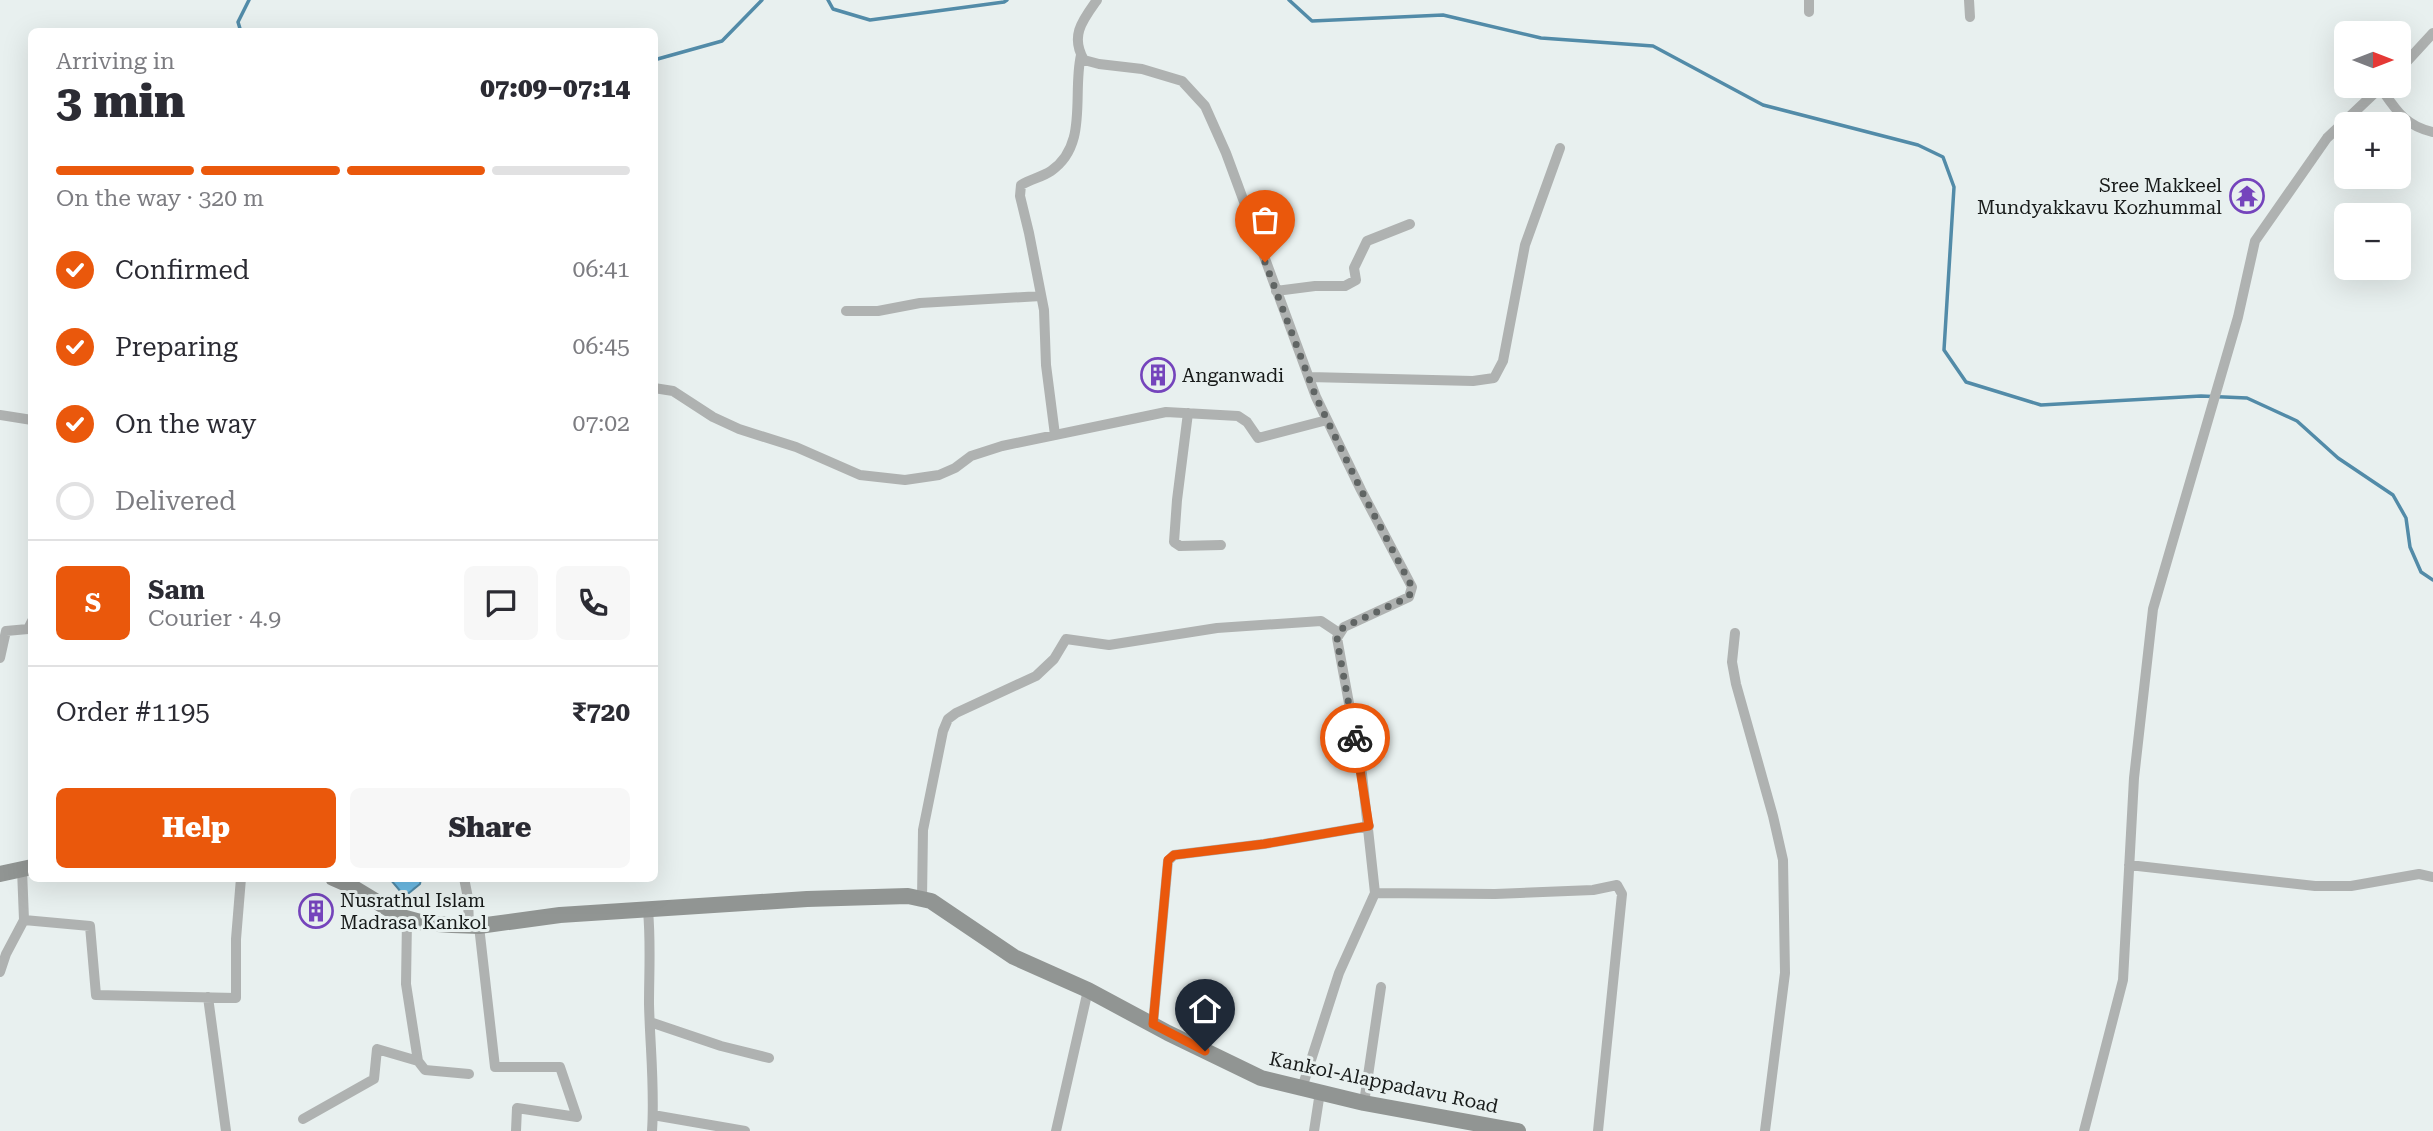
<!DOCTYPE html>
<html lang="en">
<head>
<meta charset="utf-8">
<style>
	body { margin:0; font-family:"Roboto Serif",serif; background:#f7f7f7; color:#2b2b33; height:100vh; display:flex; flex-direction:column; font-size:26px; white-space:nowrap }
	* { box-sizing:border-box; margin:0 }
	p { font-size:23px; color:#7c7c81 }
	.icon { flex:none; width:38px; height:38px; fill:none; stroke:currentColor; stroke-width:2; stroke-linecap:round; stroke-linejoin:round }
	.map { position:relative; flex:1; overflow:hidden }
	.details { position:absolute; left:28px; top:28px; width:630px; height:854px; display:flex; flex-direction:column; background:#fff; border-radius:10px; box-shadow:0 7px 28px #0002 }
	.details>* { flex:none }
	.needle { width:46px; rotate:90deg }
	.fabs { position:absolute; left:2334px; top:21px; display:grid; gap:14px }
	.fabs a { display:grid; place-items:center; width:77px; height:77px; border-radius:10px; background:#fff; box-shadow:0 7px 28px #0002; font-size:35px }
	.pin { position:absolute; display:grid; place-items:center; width:60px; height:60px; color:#fff; margin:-72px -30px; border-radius:50% 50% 50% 0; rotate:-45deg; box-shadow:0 0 7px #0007 }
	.pin .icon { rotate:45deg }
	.courier { position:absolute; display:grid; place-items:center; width:70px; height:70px; margin:-35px; border:5px solid #ea580c; border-radius:50%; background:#fff; color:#222; box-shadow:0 2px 9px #0007 }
	.headline em { font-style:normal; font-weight:800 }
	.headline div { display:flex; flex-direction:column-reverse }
	.headline { display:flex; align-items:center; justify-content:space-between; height:119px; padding:0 28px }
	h1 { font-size:46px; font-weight:800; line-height:52px }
	.bar { display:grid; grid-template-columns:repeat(4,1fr); gap:10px 7px; align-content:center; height:84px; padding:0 28px }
	.bar i { height:9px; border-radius:5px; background:#e1e1e2 }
	.bar .active { background:#ea580c }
	.bar p { grid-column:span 4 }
	.line { display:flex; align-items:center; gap:18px; padding:0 28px; border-top:2px solid #e1e1e2 }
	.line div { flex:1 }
	.round { display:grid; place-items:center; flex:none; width:74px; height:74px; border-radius:10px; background:#f7f7f7 }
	ol { padding:0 28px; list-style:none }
	li { display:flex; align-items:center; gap:21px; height:77px }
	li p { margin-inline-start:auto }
	li .icon { padding:7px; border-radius:50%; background:#ea580c; color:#fff; stroke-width:4 }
	li:last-child { color:#7c7c81 }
	li i { width:38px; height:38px; border:4px solid #e1e1e2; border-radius:50% }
	.action { display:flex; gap:14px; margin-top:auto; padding:14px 28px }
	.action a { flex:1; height:80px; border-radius:10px; background:#ea580c; color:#fff; font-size:28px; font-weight:800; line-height:80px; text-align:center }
	.action a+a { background:#f7f7f7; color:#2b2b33 }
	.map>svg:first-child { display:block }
</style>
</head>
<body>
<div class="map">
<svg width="2433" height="1131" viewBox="0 0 2433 1131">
	<defs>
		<pattern id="water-ripples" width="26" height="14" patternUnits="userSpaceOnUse" patternTransform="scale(1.75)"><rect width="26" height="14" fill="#6cbbe5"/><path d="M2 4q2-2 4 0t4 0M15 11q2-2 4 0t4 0" fill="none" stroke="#5da0c4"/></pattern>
	</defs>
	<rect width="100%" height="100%" fill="#e8f0ef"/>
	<path fill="url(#water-ripples)" stroke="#528ba8" stroke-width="2" d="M390,879H421L420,884L409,893L401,892Z"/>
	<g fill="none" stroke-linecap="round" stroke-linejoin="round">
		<path stroke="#528ba8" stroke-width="3.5" d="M828,0L833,9L870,20L1004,2L1007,0
			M1289,0L1312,21L1443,15L1541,38L1653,46L1763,105L1918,145L1943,157L1954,187L1944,350L1966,382L2041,405L2201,396L2247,398L2297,421L2338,458L2393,495L2406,518L2410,547L2421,572L2433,580
			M241,32L238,22L249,0
			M654,60L722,41L762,0"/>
		<path stroke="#afb2b1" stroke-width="10" d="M1097,0C1082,21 1070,36 1084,60L1099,64L1142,69L1182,81L1205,106L1226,153L1316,397L1361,490L1412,587L1409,597L1344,627L1337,638L1362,774L1375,893L1339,973L1302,1088
			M1969,0L1970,17
			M1809,12V0
			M2399,70L2433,33
			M2380,87C2396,110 2405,126 2433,132
			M1276,291L1315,286H1345L1356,280L1354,268L1367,241L1410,224
			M846,311H878L920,303L1041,296
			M1309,377L1473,381L1494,378L1503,361L1525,245L1560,148
			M654,388L673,391L713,417L739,429L796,447L860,475L905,480L939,475L955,468L971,456L1002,446L1166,412L1238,416L1247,422L1258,438L1327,420
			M1188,413L1177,500L1174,542L1180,546L1221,545
			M0,415L32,420
			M1055,435L1046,365L1044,310L1029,233L1020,196L1021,185C1031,179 1042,177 1051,171C1089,145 1072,94 1081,55
			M1735,633L1732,662L1736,684L1773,816L1783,860L1785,973L1765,1131
			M0,658L6,631L28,629L32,621
			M2129,865L2315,886H2351L2419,874L2433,877
			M22,869L24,920L90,926L96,995L236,998V939L241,878
			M464,878L468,898L469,926
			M1375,893L1495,894L1593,890L1617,885L1622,894L1598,1131
			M922,899L923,830L943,731L948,719L956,713L1036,676L1054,659L1066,639L1109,645L1217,628L1321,621L1339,633
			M648,911C651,942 649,973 649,1004C650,1047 655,1089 652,1131
			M407,919L406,984L418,1061L425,1070L469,1074
			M479,926L495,1067H560L577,1117L517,1108L516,1131
			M0,972L6,954L24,920
			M208,997L226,1131
			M650,1022L721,1046L769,1058
			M1153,1024L1168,861L1174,855L1264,844L1369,826
			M1364,1103L1381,987
			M653,1115L745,1131
			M303,1119L374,1079L377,1049L418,1061
			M1056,1131L1088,990
			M1314,1131L1320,1092
			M2084,1131L2123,980L2134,778L2153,609L2238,317L2255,241L2327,138L2382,86"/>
		<path stroke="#919593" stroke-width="16" d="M0,874L32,867
			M333,878L349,885L402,917L424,923L452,925L479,926L560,915L807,899L908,896L931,901L1014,957L1088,990L1168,1033L1261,1078L1364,1103L1518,1131"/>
	</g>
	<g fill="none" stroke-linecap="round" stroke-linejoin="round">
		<path stroke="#606564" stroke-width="7" stroke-dasharray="0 12.6" d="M1265,262L1316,397L1361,490L1412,587L1409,597L1344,627L1339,632L1337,640L1355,738"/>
		<path stroke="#ea580c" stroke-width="9" d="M1205,1051L1153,1024L1168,860L1174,855L1264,844L1369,826L1355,738"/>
	</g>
	<defs>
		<g id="temple-ring" transform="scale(1.75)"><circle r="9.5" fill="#e8f0ef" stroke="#7544bc" stroke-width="1.5"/><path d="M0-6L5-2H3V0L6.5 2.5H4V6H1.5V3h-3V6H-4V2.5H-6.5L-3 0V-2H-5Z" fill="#7544bc"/></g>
		<g id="building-ring" transform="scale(1.75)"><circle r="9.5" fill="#e8f0ef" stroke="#7544bc" stroke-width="1.5"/><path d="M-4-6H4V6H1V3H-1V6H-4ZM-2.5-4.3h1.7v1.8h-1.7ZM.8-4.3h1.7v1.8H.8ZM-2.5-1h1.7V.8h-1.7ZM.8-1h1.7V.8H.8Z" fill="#7544bc"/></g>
	</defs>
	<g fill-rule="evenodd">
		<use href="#temple-ring" x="2247" y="196"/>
		<use href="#building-ring" x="1158" y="375"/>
		<use href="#building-ring" x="316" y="911"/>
	</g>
	<g text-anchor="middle" stroke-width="6" stroke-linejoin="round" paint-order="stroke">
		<g font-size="19" fill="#171a19" stroke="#e8f0ef" text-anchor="start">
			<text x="2222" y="192" text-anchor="end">Sree Makkeel<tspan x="2222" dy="22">Mundyakkavu Kozhummal</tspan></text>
			<text x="1182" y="382">Anganwadi</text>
			<text x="340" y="907">Nusrathul Islam<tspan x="340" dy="22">Madrasa Kankol</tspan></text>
		</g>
		<g font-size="19" fill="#171a19" stroke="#e8f0ef">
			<text transform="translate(1384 1082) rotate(12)" y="7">Kankol-Alappadavu Road</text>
		</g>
	</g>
</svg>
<div class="fabs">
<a><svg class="needle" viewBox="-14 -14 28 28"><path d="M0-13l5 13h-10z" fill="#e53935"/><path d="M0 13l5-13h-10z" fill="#7c7c81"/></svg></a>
<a>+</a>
<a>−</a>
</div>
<div class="pin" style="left:1265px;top:262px;background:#ea580c"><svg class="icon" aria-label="bag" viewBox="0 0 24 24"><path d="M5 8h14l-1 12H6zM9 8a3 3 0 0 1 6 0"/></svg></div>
<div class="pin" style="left:1205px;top:1051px;background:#1f2937"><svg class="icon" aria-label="home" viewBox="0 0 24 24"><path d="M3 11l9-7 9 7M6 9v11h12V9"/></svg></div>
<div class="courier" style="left:1355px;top:738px"><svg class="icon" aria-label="bike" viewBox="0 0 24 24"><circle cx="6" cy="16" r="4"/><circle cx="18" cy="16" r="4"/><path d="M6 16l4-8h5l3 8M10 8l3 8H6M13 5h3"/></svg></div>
<section class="details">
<div class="headline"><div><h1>3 min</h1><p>Arriving in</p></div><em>07:09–07:14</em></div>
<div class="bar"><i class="active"></i><i class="active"></i><i class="active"></i><i></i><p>On the way · 320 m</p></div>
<ol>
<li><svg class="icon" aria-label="check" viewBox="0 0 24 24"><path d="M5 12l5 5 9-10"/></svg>Confirmed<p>06:41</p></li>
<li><svg class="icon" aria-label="check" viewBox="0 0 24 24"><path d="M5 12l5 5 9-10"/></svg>Preparing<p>06:45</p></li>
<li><svg class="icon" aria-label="check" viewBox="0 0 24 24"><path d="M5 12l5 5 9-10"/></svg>On the way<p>07:02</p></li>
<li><i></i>Delivered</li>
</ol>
<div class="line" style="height:126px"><b class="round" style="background:#ea580c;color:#fff">S</b><div><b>Sam</b><p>Courier · 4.9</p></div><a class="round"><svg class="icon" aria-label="chat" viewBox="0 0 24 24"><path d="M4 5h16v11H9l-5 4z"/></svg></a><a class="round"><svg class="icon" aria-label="phone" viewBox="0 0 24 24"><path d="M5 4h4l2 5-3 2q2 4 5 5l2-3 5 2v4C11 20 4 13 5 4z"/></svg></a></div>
<div class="line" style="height:91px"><div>Order #1195</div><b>₹720</b></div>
<div class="action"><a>Help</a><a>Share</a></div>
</section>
</div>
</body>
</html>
